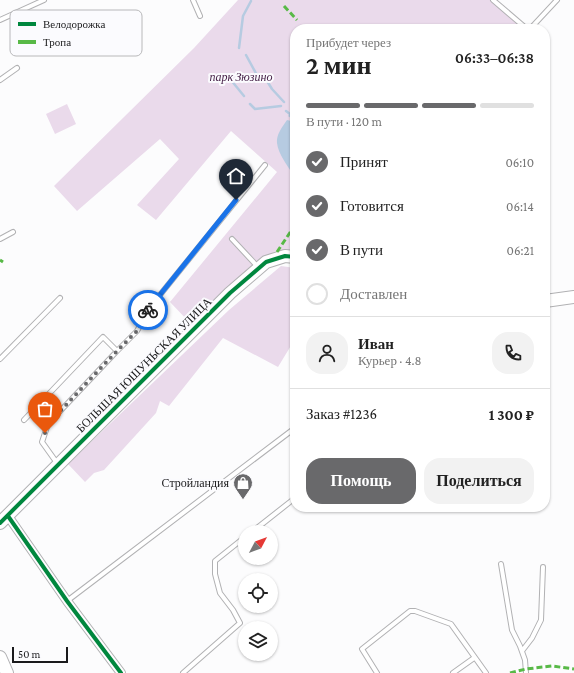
<!DOCTYPE html>
<html lang="ru">
<head>
<meta charset="utf-8">
<style>
	body { margin:0; font-family:"Crimson Pro",serif; background:#f2f2f2; color:#222; height:100vh; display:flex; flex-direction:column; font-size:15px; white-space:nowrap }
	* { box-sizing:border-box; margin:0 }
	p { font-size:13px; color:#767676 }
	.icon { flex:none; width:22px; height:22px; fill:none; stroke:currentColor; stroke-width:2; stroke-linecap:round; stroke-linejoin:round }
	.map { position:relative; flex:1; overflow:hidden }
	.sheet { position:absolute; left:290px; top:24px; width:260px; height:488px; display:flex; flex-direction:column; background:#fff; border-radius:16px; box-shadow:0 1px 3px #0004 }
	.sheet>* { flex:none }
	.needle { width:26px; rotate:49deg }
	.fabs { position:absolute; left:238px; top:525px; display:grid; gap:8px }
	.fabs a { display:grid; place-items:center; width:40px; height:40px; border-radius:50%; background:#fff; box-shadow:0 1px 3px #0004; font-size:20px }
	.scale { position:absolute; left:12px; bottom:10px; width:56px; box-sizing:border-box; padding-left:4px; border:2px solid #1a1a1c; border-top:0; font-size:11px; line-height:14px; white-space:nowrap; color:#1a1a1c; -webkit-text-stroke:3px #fbfbfe; paint-order:stroke }
	.pin { position:absolute; display:grid; place-items:center; width:34px; height:34px; color:#fff; margin:-41px -17px; border-radius:50% 50% 50% 0; rotate:-45deg; box-shadow:0 0 4px #0007 }
	.pin .icon { rotate:45deg }
	.courier { position:absolute; display:grid; place-items:center; width:40px; height:40px; margin:-20px; border:3px solid #1a73e8; border-radius:50%; background:#fff; color:#222; box-shadow:0 1px 5px #0007 }
	.head em { font-style:normal; font-weight:600 }
	.head div { display:flex; flex-direction:column-reverse }
	.head { display:flex; align-items:center; justify-content:space-between; height:68px; padding:0 16px }
	h1 { font-size:26px; font-weight:600; line-height:30px }
	.bar { display:grid; grid-template-columns:repeat(4,1fr); gap:6px 4px; align-content:center; height:48px; padding:0 16px }
	.bar i { height:5px; border-radius:3px; background:#e0e0e0 }
	.bar .current { background:#69696b }
	.bar p { grid-column:span 4 }
	.line { display:flex; align-items:center; gap:10px; padding:0 16px; border-top:1px solid #e0e0e0 }
	.line div { flex:1 }
	.round { display:grid; place-items:center; flex:none; width:42px; height:42px; border-radius:16px; background:#f2f2f2 }
	ol { padding:0 16px; list-style:none }
	li { display:flex; align-items:center; gap:12px; height:44px }
	li p { margin-inline-start:auto }
	li .icon { padding:4px; border-radius:50%; background:#69696b; color:#fff; stroke-width:4 }
	li:last-child { color:#767676 }
	li i { width:22px; height:22px; border:2px solid #e0e0e0; border-radius:50% }
	.cta { display:flex; gap:8px; margin-top:auto; padding:8px 16px }
	.cta a { flex:1; height:46px; border-radius:16px; background:#69696b; color:#fff; font-size:16px; font-weight:600; line-height:46px; text-align:center }
	.cta a+a { background:#f2f2f2; color:#222 }
	.map>svg:first-child { display:block }
</style>
</head>
<body>
<div class="map">
<svg width="574" height="673" viewBox="0 0 574 673">
	<rect width="100%" height="100%" fill="#fcfcfd"/>
	<path fill="#eadaeb" d="M238,0H490L524,29H295V253L278,250L256,261L191,324L170,302L277,172L231,131L156,220L137,205L179,159L160,139L77,211L54,186L194,48Z
		M67,104L76,124L55,134L46,114Z
		M281,266L295,268V339L278,367L223,338L169,406L160,401L156,413L104,470L94,473L85,482L68,464L229,310Z"/>
	<path fill="#b6cbe1" d="M292,112V115L295,117V177C289,168 278,154 277,143C276,135 282,127 287,120L291,121V118L288,116Z"/>
	<g fill="none" stroke-linecap="round" stroke-linejoin="round">
		<path stroke="#b6cbe1" stroke-width="2.5" d="M239,48L243,16L251,1
			M246,55L258,77L267,81L272,89L284,102
			M226,74L244,96
			M250,104L255,109L281,106
			M286,111L290,114L295,122"/>
		<g stroke="#b1b1b3" stroke-width="6">
			<path id="lane" d="M193,0L200,16
				M493,0L527,29
				M0,20L44,0
				M530,29L557,0
				M0,80L17,68
				M0,239L13,232
				M232,239L259,268
				M117,351L137,331L151,306L265,165
				M0,359L60,298
				M24,420L103,337L117,351L48,424L42,442L57,463
				M252,532L295,498
				M501,564L512,630L520,646L525,660L526,673
				M67,601L295,428
				M522,651L532,638L541,620L543,567
				M183,673L240,623L233,610L220,593L215,574V561L245,537
				M377,673L362,649L410,611H415L451,624L486,673
				M453,673L474,658"/>
		</g>
		<g stroke="#b1b1b3" stroke-width="10">
			<path id="street" d="M8,516L67,601L121,673"/>
		</g>
		<g stroke="#b1b1b3" stroke-width="14">
			<path id="secondary" d="M545,301L574,297
				M0,523L230,293L266,262L285,256L295,257
				M0,657L7,673"/>
		</g>
		<use href="#lane" stroke="#fff" stroke-width="4"/>
		<use href="#street" stroke="#fff" stroke-width="8"/>
		<use href="#secondary" stroke="#fff" stroke-width="12"/>
		<path stroke="#58b947" stroke-width="3" stroke-dasharray="6 3" stroke-linecap="butt" d="M284,6L297,20
			M277,252L295,225
			M0,260L3,262
			M510,673L526,669L552,666L574,669"/>
		<g stroke="#fbfbfe" stroke-width="6">
			<path id="cycleway" d="M8,516L67,601L121,673
				M0,523L230,293L266,262L285,256L295,257"/>
		</g>
		<use href="#cycleway" stroke="#00873e" stroke-width="4"/>
	</g>
	<g fill="none" stroke-linecap="round" stroke-linejoin="round">
		<path stroke="#69696b" stroke-width="4" stroke-dasharray="0 7.2" d="M45,433L48,424L117,351L137,331L148,310"/>
		<path stroke="#1a73e8" stroke-width="5" d="M148,310L151,306L236,200"/>
	</g>
	<defs>
		<g id="shop-pin" transform="scale(1)"><path d="M0 17L-7.5 6A9.5 9.5 0 1 1 7.5 6Z" fill="#69696b" stroke="#fbfbfe"/><path d="M-5-2.5h2.3a2.7 3.5 0 0 1 5.4 0H5L5.5 6h-11ZM-1.5-2.5h3a1.5 2.3 0 0 0-3 0Z" fill="#fff"/></g>
	</defs>
	<g fill-rule="evenodd">
		<use href="#shop-pin" x="243" y="483"/>
	</g>
	<g text-anchor="middle" stroke-width="4" stroke-linejoin="round" paint-order="stroke">
		<g font-size="12" font-style="italic" fill="#421c44" stroke="#fbfbfe">
			<text x="241" y="81">парк Зюзино</text>
		</g>
		<g font-size="12" fill="#1a1a1c" stroke="#fbfbfe">
			<text transform="translate(144 365) rotate(-45)" y="4">БОЛЬШАЯ ЮШУНЬСКАЯ УЛИЦА</text>
		</g>
		<g font-size="12" fill="#1a1a1c" stroke="#fbfbfe" text-anchor="end">
			<text x="229" y="487">Стройландия</text>
		</g>
	</g>
	<rect x="10" y="10" width="132" height="46" rx="6" fill="#fbfbfe" stroke="#b8b8ba" stroke-width="1"/>
	<rect x="18" y="22" width="18" height="4" fill="#00873e"/>
	<rect x="18" y="40" width="18" height="4" fill="#58b947"/>
	<g font-size="11" fill="#1a1a1c">
		<text x="43" y="28">Велодорожка</text>
		<text x="43" y="46">Тропа</text>
	</g>
</svg>
<div class="fabs">
<a><svg class="needle" viewBox="-14 -14 28 28"><path d="M0-13l5 13h-10z" fill="#e53935"/><path d="M0 13l5-13h-10z" fill="#767676"/></svg></a>
<a><svg class="icon" aria-label="locate" viewBox="0 0 24 24"><circle cx="12" cy="12" r="6"/><path d="M12 2v4M12 18v4M2 12h4M18 12h4"/></svg></a>
<a><svg class="icon" aria-label="layers" viewBox="0 0 24 24"><path d="M12 4l9 5-9 5-9-5zM3 14l9 5 9-5"/></svg></a>
</div>
<div class="scale">50 m</div>
<div class="pin" style="left:45px;top:433px;background:#ea580c"><svg class="icon" aria-label="bag" viewBox="0 0 24 24"><path d="M5 8h14l-1 12H6zM9 8a3 3 0 0 1 6 0"/></svg></div>
<div class="pin" style="left:236px;top:200px;background:#1f2937"><svg class="icon" aria-label="home" viewBox="0 0 24 24"><path d="M3 11l9-7 9 7M6 9v11h12V9"/></svg></div>
<div class="courier" style="left:148px;top:310px"><svg class="icon" aria-label="bike" viewBox="0 0 24 24"><circle cx="6" cy="16" r="4"/><circle cx="18" cy="16" r="4"/><path d="M6 16l4-8h5l3 8M10 8l3 8H6M13 5h3"/></svg></div>
<section class="sheet">
<div class="head"><div><h1>2 мин</h1><p>Прибудет через</p></div><em>06:33–06:38</em></div>
<div class="bar"><i class="current"></i><i class="current"></i><i class="current"></i><i></i><p>В пути · 120 m</p></div>
<ol>
<li><svg class="icon" aria-label="check" viewBox="0 0 24 24"><path d="M5 12l5 5 9-10"/></svg>Принят<p>06:10</p></li>
<li><svg class="icon" aria-label="check" viewBox="0 0 24 24"><path d="M5 12l5 5 9-10"/></svg>Готовится<p>06:14</p></li>
<li><svg class="icon" aria-label="check" viewBox="0 0 24 24"><path d="M5 12l5 5 9-10"/></svg>В пути<p>06:21</p></li>
<li><i></i>Доставлен</li>
</ol>
<div class="line" style="height:72px"><a class="round"><svg class="icon" aria-label="person" viewBox="0 0 24 24"><circle cx="12" cy="8" r="4"/><path d="M4 21q1-7 8-7t8 7"/></svg></a><div><b>Иван</b><p>Курьер · 4.8</p></div><a class="round"><svg class="icon" aria-label="phone" viewBox="0 0 24 24"><path d="M5 4h4l2 5-3 2q2 4 5 5l2-3 5 2v4C11 20 4 13 5 4z"/></svg></a></div>
<div class="line" style="height:52px"><div>Заказ #1236</div><b>1 300 ₽</b></div>
<div class="cta"><a>Помощь</a><a>Поделиться</a></div>
</section>
</div>
</body>
</html>
